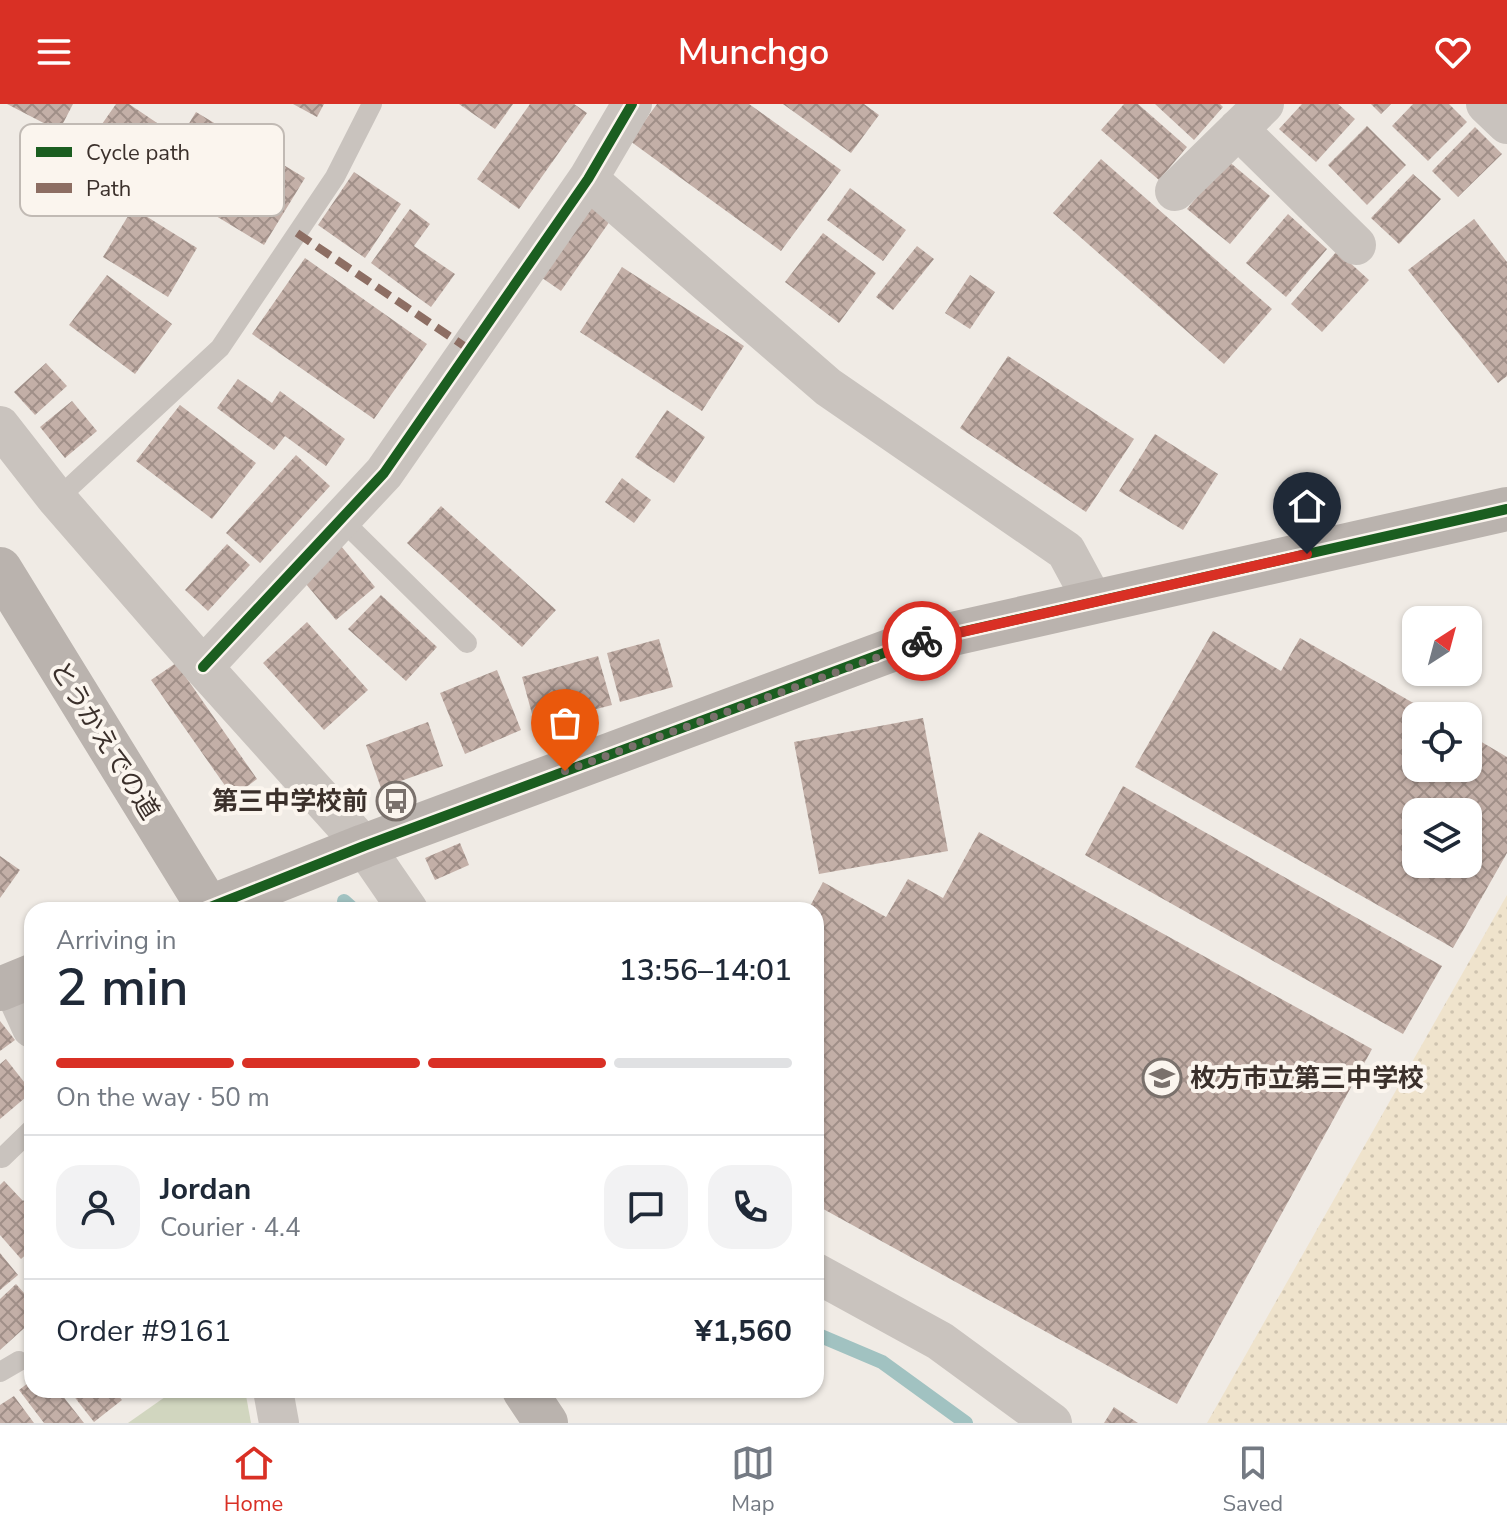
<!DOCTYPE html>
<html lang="en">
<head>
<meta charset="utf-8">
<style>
	body { margin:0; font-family:"Nunito Sans","Noto Sans JP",sans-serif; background:#f2f2f3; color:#1f2937; height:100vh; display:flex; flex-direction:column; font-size:30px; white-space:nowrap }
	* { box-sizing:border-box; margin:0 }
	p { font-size:26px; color:#747a83 }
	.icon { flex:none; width:44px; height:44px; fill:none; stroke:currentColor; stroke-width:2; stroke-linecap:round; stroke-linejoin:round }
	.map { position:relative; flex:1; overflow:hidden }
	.panel { position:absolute; left:24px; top:798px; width:800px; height:496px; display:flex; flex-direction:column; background:#fff; border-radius:24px; box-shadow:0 2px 6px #0004 }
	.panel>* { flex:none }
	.needle { width:52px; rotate:36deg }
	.fabs { position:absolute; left:1402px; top:502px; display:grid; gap:16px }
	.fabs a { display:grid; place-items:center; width:80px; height:80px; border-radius:16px; background:#fff; box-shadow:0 2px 6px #0004; font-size:40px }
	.pin { position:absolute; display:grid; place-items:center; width:68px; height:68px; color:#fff; margin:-82px -34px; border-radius:50% 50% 50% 0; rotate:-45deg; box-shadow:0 0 8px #0007 }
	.pin .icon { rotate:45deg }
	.courier { position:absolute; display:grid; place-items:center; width:80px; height:80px; margin:-40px; border:6px solid #d93025; border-radius:50%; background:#fff; color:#222; box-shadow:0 2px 10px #0007 }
	.head em { font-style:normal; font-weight:600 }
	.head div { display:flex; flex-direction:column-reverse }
	.head { display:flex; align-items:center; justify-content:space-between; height:136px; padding:0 32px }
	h1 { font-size:52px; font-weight:600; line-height:60px }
	.bar { display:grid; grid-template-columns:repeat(4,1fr); gap:12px 8px; align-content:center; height:96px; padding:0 32px }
	.bar i { height:10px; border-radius:6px; background:#e0e1e3 }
	.bar .active { background:#d93025 }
	.bar p { grid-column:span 4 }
	.line { display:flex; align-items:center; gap:20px; padding:0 32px; border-top:2px solid #e0e1e3 }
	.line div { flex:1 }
	.round { display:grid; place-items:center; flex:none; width:84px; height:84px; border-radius:24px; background:#f2f2f3 }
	header { display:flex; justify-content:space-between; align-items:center; height:104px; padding:0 32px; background:#d93025; color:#fff; font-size:36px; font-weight:600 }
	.tabs { display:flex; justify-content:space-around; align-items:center; height:112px; border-top:2px solid #e0e1e3; background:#fff; font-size:22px; color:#747a83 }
	.tabs a { display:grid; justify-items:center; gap:4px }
	.tabs .active { color:#d93025 }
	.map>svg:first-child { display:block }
</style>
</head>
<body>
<header><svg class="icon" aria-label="menu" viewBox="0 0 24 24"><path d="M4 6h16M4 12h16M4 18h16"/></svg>Munchgo<svg class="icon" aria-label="heart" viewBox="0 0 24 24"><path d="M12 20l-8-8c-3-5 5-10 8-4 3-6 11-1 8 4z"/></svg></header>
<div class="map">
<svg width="1507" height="1319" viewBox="0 0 1507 1319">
	<defs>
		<pattern id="sand-dots" width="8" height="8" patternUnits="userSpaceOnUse" patternTransform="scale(2)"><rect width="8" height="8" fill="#efe3cc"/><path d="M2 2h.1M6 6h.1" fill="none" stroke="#cec3af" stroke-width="1.8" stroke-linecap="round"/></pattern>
		<pattern id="building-cross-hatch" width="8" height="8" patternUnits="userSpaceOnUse" patternTransform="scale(2)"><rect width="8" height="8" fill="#c3afa7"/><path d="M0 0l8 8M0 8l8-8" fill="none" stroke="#a08f88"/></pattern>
	</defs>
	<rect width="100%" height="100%" fill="#f0ebe5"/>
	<path fill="url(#sand-dots)" d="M1507,791V1319H1207Z"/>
	<path fill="#d1d6bf" d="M175,1286H245L251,1319H128Z"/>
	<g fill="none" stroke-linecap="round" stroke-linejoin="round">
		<path stroke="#a1c2c1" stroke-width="14" d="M344,797L354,806
			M816,1230L882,1258L966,1319"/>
	</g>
	<path fill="url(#building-cross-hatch)" fill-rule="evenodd" d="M7,0H73L59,27Z
		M116,0H129L163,23L137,63L93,33Z
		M293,0H324L317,13Z
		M459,0H513L495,25Z
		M530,0H574L587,9L519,105L477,75Z
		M657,0H749L841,66L781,147L630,37Z
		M783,0H864L879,11L851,49Z
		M1124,0H1138L1187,43L1159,76L1101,26Z
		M1155,0H1220L1223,3L1194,36Z
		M1302,0H1338L1355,15L1316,58L1279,25Z
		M1371,0H1391L1381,10Z
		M1413,0H1449L1467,18L1428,57L1392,22Z
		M196,8L305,74L264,141L155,75Z
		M1367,22L1406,61L1367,101L1328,61Z
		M1475,23L1502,50L1458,93L1432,67Z
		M1101,55L1272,205L1224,260L1053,109Z
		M1227,56L1270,92L1230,140L1187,105Z
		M354,68L401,100L365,154L318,121Z
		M1413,70L1441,95L1399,140L1371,114Z
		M850,84L906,126L883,157L827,116Z
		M585,99L610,117L561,187L535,169Z
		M133,104L197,144L168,193L103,153Z
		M410,105L430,120L414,142L455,170L431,203L371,159Z
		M1288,110L1327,145L1286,193L1246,159Z
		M1474,115L1507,158V272L1498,279L1408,166Z
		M823,129L876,169L839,219L785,178Z
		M917,142L934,155L893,206L876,193Z
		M1337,147L1369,176L1322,228L1291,200Z
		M305,154L427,240L374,315L252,230Z
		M622,163L744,242L702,307L580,228Z
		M107,171L172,220L135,270L69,221Z
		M970,171L995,188L970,225L945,209Z
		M1008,252L1134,335L1086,408L960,324Z
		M46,259L67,282L35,311L14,288Z
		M238,275L272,299L280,287L345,335L326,362L285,332L274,346L217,304Z
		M72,297L97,327L65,354L40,323Z
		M180,301L256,359L212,415L136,357Z
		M667,306L705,333L674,379L635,353Z
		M1155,330L1218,370L1183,426L1119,387Z
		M296,351L330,382L260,459L226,429Z
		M622,374L651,396L634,419L605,398Z
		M441,402L556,506L522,543L407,439Z
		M227,440L250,461L208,507L185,486Z
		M341,442L375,483L336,516L301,474Z
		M381,491L437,543L406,577L348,525Z
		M307,518L368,586L324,626L263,559Z
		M1213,527L1281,567L1300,534L1436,612H1416V664H1468V630L1507,653V749L1453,844L1135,663ZM1416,708H1468V760H1416Z
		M659,535L673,583L620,598L607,549Z
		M598,552L612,601L535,621L522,573Z
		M176,559L257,675L233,693L151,576Z
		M497,566L521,626L465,650L440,589Z
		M923,614L948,747L819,770L794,638Z
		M428,618L443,662L381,684L366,641Z
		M1123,682L1442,862L1403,930L1085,751Z
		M979,728L1372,945L1177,1300L816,1101V806H808L823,778L886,813L908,775L943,794Z
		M460,739L469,761L435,776L425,754Z
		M0,752L20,766L0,794Z
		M0,917L15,936L0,947Z
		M6,955L32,988L0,1015V960Z
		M4,1077L23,1097L32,1089V1145L21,1155L0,1131V1081Z
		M0,1149L18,1171L0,1186Z
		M16,1180L32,1198V1217L0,1246V1195Z
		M32,1276V1286H58L84,1319H44L19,1286Z
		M69,1286H114L122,1296L94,1318Z
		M324,1286H340L329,1294Z
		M14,1292L34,1319H0V1301Z
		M1114,1303L1138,1319H1104Z"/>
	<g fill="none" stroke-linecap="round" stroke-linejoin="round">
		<path stroke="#c9c3be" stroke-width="20" d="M57,395L220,244L335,73L372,0
			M341,415L467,539
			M2,1054L32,1025
			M0,1268L19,1257"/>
		<path stroke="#c9c3be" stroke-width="40" d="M1486,0L1507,20
			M1238,25L1356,141
			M588,75L828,283L1066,447L1093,497
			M1175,87L1264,0
			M0,322L57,395L203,563L364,742L408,806
			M203,563L384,369L588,75L632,0
			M12,880L32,924
			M816,1169L940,1237L1052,1319
			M273,1286L279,1319"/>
		<path stroke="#bab3ae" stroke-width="44" d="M0,465L210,806
			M203,806L364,742L908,540L1507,405
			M0,885L32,872
			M524,1286L546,1319"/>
		<path stroke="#8d6e63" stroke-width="8" stroke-dasharray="16 8" stroke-linecap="butt" d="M297,129L470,246
			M816,1189L821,1172"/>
		<g stroke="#fbf5ee" stroke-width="15">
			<path id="cycleway" d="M203,563L384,369L588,75L632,0
				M203,806L364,742L908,540L1507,405"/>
		</g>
		<use href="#cycleway" stroke="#1b5e20" stroke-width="10"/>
	</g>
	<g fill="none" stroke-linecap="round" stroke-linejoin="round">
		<path stroke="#7a716c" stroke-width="8" stroke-dasharray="0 14.4" d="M565,667L922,537"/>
		<path stroke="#d93025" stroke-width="10" d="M922,537L1307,450"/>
	</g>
	<defs>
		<g id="bus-ring" transform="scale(2)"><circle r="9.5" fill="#fbf5ee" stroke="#7a716c" stroke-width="1.5"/><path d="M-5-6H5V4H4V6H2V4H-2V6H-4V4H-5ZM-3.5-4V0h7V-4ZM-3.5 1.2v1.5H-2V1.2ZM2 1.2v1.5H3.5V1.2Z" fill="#7a716c"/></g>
		<g id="school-ring" transform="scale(2)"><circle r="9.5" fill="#fbf5ee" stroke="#7a716c" stroke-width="1.5"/><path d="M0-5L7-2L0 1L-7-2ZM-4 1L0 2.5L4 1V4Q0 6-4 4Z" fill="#7a716c"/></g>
	</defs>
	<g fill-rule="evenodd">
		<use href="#bus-ring" x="396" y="697"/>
		<use href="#school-ring" x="1162" y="974"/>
	</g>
	<g text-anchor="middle" stroke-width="8" stroke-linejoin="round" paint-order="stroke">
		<g font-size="26" fill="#3b302b" stroke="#fbf5ee">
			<text transform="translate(105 636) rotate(58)" y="9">とうかえでの道</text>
		</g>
		<g font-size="26" font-weight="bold" fill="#3b302b" stroke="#fbf5ee" text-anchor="end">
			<text x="368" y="706">第三中学校前</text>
			<text x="1190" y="983" text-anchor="start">枚方市立第三中学校</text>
		</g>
	</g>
	<rect x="20" y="20" width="264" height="92" rx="12" fill="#fbf5ee" stroke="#c1bab4" stroke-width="2"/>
	<rect x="36" y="43" width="36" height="10" fill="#1b5e20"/>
	<rect x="36" y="79" width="36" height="10" fill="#8d6e63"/>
	<g font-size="22" fill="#3b302b">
		<text x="86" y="56">Cycle path</text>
		<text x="86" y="92">Path</text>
	</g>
</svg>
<div class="fabs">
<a><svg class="needle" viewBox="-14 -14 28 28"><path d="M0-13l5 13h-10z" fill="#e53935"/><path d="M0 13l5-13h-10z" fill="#747a83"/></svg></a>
<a><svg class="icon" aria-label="locate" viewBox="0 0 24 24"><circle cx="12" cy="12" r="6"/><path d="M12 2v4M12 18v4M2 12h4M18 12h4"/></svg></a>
<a><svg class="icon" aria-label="layers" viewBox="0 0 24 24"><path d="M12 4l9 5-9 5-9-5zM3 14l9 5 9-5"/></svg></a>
</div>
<div class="pin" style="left:565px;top:667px;background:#ea580c"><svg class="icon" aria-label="bag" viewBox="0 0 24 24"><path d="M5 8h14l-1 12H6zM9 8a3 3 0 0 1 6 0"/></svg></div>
<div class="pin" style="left:1307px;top:450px;background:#1f2937"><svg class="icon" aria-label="home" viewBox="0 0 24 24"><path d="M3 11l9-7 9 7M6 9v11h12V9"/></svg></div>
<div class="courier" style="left:922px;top:537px"><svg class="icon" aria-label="bike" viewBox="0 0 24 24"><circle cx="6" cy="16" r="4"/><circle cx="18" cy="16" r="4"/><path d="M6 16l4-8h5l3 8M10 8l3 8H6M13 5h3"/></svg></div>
<section class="panel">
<div class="head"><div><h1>2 min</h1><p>Arriving in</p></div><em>13:56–14:01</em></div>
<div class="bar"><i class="active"></i><i class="active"></i><i class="active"></i><i></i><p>On the way · 50 m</p></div>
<div class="line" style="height:144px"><a class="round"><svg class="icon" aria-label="person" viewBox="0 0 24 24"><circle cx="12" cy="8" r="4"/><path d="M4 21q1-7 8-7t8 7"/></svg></a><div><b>Jordan</b><p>Courier · 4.4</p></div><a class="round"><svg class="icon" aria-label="chat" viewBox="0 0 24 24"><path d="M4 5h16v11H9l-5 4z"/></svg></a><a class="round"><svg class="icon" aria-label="phone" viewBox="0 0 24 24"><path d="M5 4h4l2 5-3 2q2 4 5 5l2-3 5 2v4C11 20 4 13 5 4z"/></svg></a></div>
<div class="line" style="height:104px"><div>Order #9161</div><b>¥1,560</b></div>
</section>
</div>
<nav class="tabs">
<a class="active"><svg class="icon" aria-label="home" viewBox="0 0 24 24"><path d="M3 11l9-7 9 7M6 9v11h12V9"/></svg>Home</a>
<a><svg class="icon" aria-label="map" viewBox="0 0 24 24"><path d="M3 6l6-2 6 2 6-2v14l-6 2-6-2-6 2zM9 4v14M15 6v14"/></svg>Map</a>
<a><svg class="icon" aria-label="saved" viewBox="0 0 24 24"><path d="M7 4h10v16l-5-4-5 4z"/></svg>Saved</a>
</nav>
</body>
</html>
